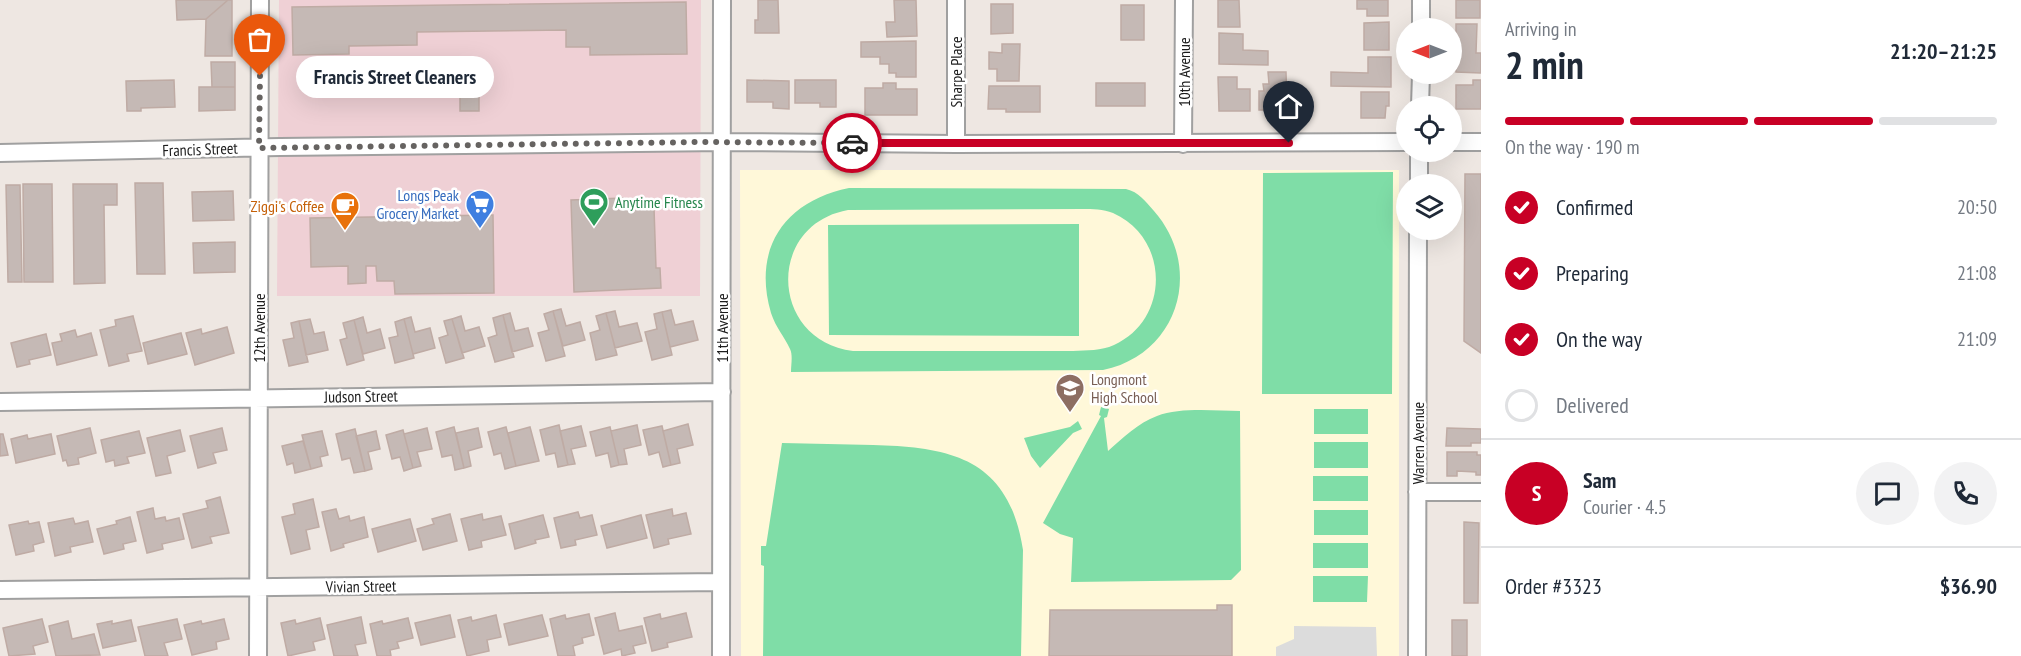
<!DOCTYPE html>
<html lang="en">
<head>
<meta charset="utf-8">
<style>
	body { margin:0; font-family:"PT Sans Narrow",sans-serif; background:#f2f2f3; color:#1f2937; height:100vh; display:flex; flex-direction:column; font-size:22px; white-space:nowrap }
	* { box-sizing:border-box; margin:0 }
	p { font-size:20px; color:#747a83 }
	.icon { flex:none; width:33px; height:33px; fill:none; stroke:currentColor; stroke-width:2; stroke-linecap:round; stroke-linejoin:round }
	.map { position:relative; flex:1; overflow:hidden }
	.details { display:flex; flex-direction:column; background:#fff; width:540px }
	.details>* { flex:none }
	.needle { width:39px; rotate:270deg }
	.fabs { position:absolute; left:1396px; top:18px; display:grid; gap:12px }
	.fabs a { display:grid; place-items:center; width:66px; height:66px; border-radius:50%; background:#fff; box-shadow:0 6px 24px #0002; font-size:30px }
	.pin { position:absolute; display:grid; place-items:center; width:51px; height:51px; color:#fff; margin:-62px -26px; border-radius:50% 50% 50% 0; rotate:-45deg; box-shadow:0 0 6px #0007 }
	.pin .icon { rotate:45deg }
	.courier { position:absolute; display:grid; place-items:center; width:60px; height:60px; margin:-30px; border:4px solid #c80025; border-radius:50%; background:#fff; color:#222; box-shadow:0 2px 8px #0007 }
	.bubble { position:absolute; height:42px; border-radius:21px; background:#fff; box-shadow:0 6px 24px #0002; font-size:20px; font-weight:700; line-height:42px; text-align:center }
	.overview em { font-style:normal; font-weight:700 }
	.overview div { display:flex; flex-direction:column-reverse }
	.overview { display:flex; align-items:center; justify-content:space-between; height:102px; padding:0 24px }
	h1 { font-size:39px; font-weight:700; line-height:45px }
	.bar { display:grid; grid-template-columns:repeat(4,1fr); gap:9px 6px; align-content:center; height:72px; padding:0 24px }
	.bar i { height:8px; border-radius:4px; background:#e0e1e3 }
	.bar .on { background:#c80025 }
	.bar p { grid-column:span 4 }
	.line { display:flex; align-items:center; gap:15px; padding:0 24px; border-top:2px solid #e0e1e3 }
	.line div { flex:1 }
	.round { display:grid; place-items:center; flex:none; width:63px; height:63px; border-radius:32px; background:#f2f2f3 }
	ol { padding:0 24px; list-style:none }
	li { display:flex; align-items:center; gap:18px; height:66px }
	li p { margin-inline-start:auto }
	li .icon { padding:6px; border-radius:50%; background:#c80025; color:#fff; stroke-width:4 }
	li:last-child { color:#747a83 }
	li i { width:33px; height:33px; border:3px solid #e0e1e3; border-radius:50% }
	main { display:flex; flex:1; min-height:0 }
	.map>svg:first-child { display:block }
</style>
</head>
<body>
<main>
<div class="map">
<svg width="1481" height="656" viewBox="0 0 1481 656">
	<rect width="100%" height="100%" fill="#eee7e2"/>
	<path fill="#efd0d5" d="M279,0H701L700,296H277Z"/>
	<path fill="#fff8d9" d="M740,170H1399V656H741Z"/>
	<path fill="#7fdda7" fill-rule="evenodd" d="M1393,172L1392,394H1262L1263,173Z
		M849,188L1126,189C1139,192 1145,201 1154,211C1204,268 1179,354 1103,370L791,372C791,365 793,355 790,349C784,336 776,328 771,313C752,248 785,201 849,188ZM1082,209C1093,209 1103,209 1113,213C1170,238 1170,320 1114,345C1101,351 1087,350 1073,351H853C770,341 765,225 848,210Z
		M1079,224V336L829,335L828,225Z
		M1101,407L1109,409L1107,417L1104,418L1108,451C1123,438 1138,423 1157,416C1180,407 1216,411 1240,411L1241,570L1231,580L1071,582L1073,538L1060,534L1043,523L1101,416L1099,415Z
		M1314,409H1368V434H1314Z
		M1078,421L1082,429L1073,433L1040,468L1031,456L1024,438L1070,427Z
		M1314,442H1368V468H1314Z
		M782,443C812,444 843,444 873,445C954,447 1009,460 1023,550L1021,656H763L764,566L761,565V546H766Z
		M1313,476H1368V501H1313Z
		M1314,510H1368V535H1314Z
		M1313,543H1368V568H1313Z
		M1313,576H1368L1367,602H1313Z"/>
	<path fill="#dcdcdc" d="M1294,626L1376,627L1377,656H1276V647L1294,639Z"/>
	<path fill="#c5b9b5" stroke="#bfaba4" stroke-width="1.5" d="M176,0H228L206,19L177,20Z
		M228,0H232V56H205L206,19Z
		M758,0H778L779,33H755V20H758Z
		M894,0H916L917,36L887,37L886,22H895Z
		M1218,0H1239L1240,27H1218Z
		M1357,0H1388V16H1367V9H1357Z
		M1456,0H1480V18H1456Z
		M686,2L687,54L590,55V47H566V30L417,32V45L349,46V54L293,55L292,7Z
		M991,4H1013V33L991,34Z
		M1121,5H1144V40H1121Z
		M1389,22V50H1364V23Z
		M1456,24H1477L1476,53H1481V73L1456,72Z
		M1219,33L1243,34V50L1268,51V65L1219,64Z
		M916,41V77H896V73H889V64H880V57H861V42Z
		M1002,44H1020L1019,81H997V69H989V52L1002,53Z
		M1368,57H1391V87L1331,86V72L1368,73Z
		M211,62H235V87H212Z
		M1268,72H1286L1287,110H1259V91H1264L1263,84H1269Z
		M460,77H479V111H460Z
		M1218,77H1237V89H1250V111H1219Z
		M174,80L175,107L141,108V111H127L126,81Z
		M747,80L789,81V109L773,108V102H747Z
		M795,80H836V107H820V103H795Z
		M1473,80H1481V109H1456V85H1473Z
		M883,83H896V89H917V115H865V88H883Z
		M1096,83H1145V106H1096Z
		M989,86H1040V112H1006V109H988Z
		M199,87H235V110L199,111Z
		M1361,92H1389V106H1386L1385,118H1361Z
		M1465,174H1481V353L1464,341Z
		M135,183H163L165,274H137Z
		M23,184H52L53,282H24Z
		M73,184H117V205H104L105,283L74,284Z
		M6,185H20L22,282H8Z
		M233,191L234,220L193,221L192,192Z
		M623,198V209L654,208L656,268H660L661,288L574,292L571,200Z
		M493,215L494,293L395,294L394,281H377L376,266H366V283L348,284V266L311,267L310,218Z
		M235,242V272L194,273L193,243Z
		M561,309L566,326L580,322L585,340L563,346L553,311Z
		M671,310L675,325L693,321L698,340L670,347L662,312Z
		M553,311L565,356L546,361L538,333L549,330L544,314Z
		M615,311L619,327L637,323L642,341L615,348L606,313Z
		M662,312L672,355L652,360L645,332L657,329L654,314Z
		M510,313L515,331L528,328L533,346L512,352L503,315Z
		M606,313L617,355L596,360L590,333L600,330L596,316Z
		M503,315L514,357L495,362L488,338L497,335L493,318Z
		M133,316L142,351L127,354L129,361L109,366L100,330L116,326L115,320Z
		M461,316L465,331L479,327L485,346L462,353L452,319Z
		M363,317L367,333L380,329L385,348L363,354L354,320Z
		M411,317L415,332L430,328L435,348L413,354L404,319Z
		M310,319L314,334L324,332L328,350L306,355L299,321Z
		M404,319L414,358L395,363L389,338L398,336L395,322Z
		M452,319L464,358L446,363L439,338L448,335L444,321Z
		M354,320L364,360L347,365L340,340L347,338L343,323Z
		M299,321L308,362L289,366L283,340L294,338L291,323Z
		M227,327L234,353L195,365L186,333L201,329L202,334Z
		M75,330L77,337L91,333L97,355L57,365L52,343L62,341L60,334Z
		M181,333L187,354L148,364L143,343Z
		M46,334L51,355L29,360L30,364L17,367L11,343Z
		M688,424L693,445L677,449L680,463L671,465L663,431Z
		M559,425L568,465L558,467L555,453L546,455L540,430Z
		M637,425L641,445L624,449L627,464L619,465L611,431Z
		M581,426L586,446L571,449L575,464L568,465L560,431Z
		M662,426L671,465L663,467L659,452L649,455L643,430Z
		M454,427L464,468L455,470L452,455L442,457L436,432Z
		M506,427L516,466L505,469L501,453L494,455L488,432Z
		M530,427L539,461L516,466L508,433Z
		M610,427L619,465L611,467L608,453L596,456L590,432Z
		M90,428L96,453L78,458L79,464L68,466L66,460L63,461L57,436Z
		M222,428L227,450L213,453L216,463L198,468L190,436Z
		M427,428L432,449L417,452L421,466L413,468L404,434Z
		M478,428L482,447L468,451L471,466L464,468L456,433Z
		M1447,428L1481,429V443H1471V446H1446Z
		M355,429L365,471L354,473L350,458L342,460L336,434Z
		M180,430L185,451L167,456L171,473L156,476L147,438Z
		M403,430L413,468L404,471L400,457L392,459L386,435Z
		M139,431L145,453L127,457L129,463L115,466L114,460L106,462L101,440Z
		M322,431L328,455L320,457L322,466L311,469L302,435Z
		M376,431L380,449L368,452L372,469L365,471L356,436Z
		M0,434H3L8,455L0,456Z
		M51,434L55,454L16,463L11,439L27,435L28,439Z
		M303,441L311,469L295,473L293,463L287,465L282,446Z
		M1447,452H1477V455H1481V475H1476V472L1457,471V476H1447Z
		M220,497L229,533L210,537L212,543L192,548L183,514L208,508L206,501Z
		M313,499L319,527L306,530L310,549L291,554L282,517L295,514L293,504Z
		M153,508L155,519L165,517L166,521L179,518L184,539L162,544L163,549L147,553L137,512Z
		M336,509L339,519L349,516L350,521L364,517L368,537L343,544L344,547L331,551L322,512Z
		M672,509L673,516L686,513L691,534L668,539L669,544L654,548L646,515Z
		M578,512L580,518L592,515L597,535L575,540L576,545L561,548L554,518Z
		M450,514L457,541L423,550L417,529L434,524L432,519Z
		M482,514L483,520L501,516L506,535L481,541L482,547L469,550L461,519Z
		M543,515L549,537L535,540L536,543L515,549L509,524Z
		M641,515L647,538L607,548L601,526Z
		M130,517L136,541L123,544L124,549L104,554L97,529L117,524L116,521Z
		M73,518L75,524L88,521L93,542L70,547L71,552L55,556L48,523Z
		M410,519L416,541L378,552L372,529Z
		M28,521L29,524L39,522L44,542L33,545L34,551L16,555L9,525Z
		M1464,522L1479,523L1478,603H1464Z
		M1217,605H1232V656H1049L1050,610H1217Z
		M615,613L619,631L642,626L646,643L633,646L635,653L622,656L621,649L604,654L595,618Z
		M686,613L692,637L667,643L668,647L652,651L644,618L660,614L661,619Z
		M589,614L594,635L582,638L583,643L573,646L575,656H558L550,619L565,615L566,619Z
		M450,615L455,637L421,645L415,623Z
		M496,615L501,637L487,640L489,651L467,656L458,620L471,617L472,621Z
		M542,615L548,636L509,645L504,624Z
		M361,617L366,643L355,645L358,656H334L327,625Z
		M320,618L325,639L313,642L315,650L288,656L281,623L295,620L296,624Z
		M408,618L413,638L397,642L399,648L390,650L391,656H377L370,624L382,621L383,624Z
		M42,619L48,642L33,646L35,654L9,656L3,628Z
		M177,619L182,639L164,643L168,656H145L138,627Z
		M224,619L229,639L216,642L217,649L192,655L184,625L201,621L202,624Z
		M131,620L136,641L103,648L97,624L112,621V624Z
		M1452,620H1467V656H1452Z
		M68,621L72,639L94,634L100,655L56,656L49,626Z"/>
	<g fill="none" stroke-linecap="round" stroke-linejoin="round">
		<g stroke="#a0a0a0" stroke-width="20">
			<path id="minor" d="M956,0V144
				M1421,0V28
				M1420,106L1421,74
				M1452,142H1481
				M1183,144L1184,0
				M0,153L280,147L723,142L956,144L1407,142
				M1419,184V152
				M0,402L722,392
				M1417,492H1481
				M0,590L721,582
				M258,656L260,0
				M721,656L722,0
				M1417,656L1418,230"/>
		</g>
		<use href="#minor" stroke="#fff" stroke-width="16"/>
	</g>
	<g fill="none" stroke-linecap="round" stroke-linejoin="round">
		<path stroke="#666361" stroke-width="6" stroke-dasharray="0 10.8" d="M260,76L259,148L703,142L852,143"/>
		<path stroke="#c80025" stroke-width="8" d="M852,143H1289"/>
	</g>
	<defs>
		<g id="stadium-pin" transform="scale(1.5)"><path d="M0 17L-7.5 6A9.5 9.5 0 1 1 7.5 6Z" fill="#2e9e5b" stroke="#fff"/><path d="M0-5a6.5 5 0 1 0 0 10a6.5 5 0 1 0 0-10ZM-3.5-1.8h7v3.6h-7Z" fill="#fff"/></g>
		<g id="supermarket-pin" transform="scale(1.5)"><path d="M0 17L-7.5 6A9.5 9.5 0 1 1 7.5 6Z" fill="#3f7fe0" stroke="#fff"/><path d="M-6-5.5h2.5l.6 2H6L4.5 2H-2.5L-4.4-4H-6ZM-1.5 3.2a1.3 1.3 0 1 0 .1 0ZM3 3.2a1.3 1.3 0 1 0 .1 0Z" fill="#fff"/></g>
		<g id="cafe-pin" transform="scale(1.5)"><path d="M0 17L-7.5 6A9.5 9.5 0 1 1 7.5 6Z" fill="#e8710a" stroke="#fff"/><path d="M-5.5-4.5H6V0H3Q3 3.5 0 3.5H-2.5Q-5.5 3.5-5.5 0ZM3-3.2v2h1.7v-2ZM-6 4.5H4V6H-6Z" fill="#fff"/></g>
		<g id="school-pin" transform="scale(1.5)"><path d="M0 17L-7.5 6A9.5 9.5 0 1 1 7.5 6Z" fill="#8d6e63" stroke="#fff"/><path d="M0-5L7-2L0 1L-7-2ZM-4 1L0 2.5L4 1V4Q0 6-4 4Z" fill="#fff"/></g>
	</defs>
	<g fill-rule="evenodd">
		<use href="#stadium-pin" x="594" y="202"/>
		<use href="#supermarket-pin" x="480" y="204"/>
		<use href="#cafe-pin" x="345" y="206"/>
		<use href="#school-pin" x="1070" y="388"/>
	</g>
	<g text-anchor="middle" stroke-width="5" stroke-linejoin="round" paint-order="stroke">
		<g font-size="16" fill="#1c1c1c" stroke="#fff">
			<text transform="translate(956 72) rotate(-90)" y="6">Sharpe Place</text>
			<text transform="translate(1184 72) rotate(-90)" y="6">10th Avenue</text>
			<text transform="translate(200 149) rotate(-2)" y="6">Francis Street</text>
			<text transform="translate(259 328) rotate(-90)" y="6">12th Avenue</text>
			<text transform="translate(722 328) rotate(-90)" y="6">11th Avenue</text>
			<text transform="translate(361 396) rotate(-1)" y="6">Judson Street</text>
			<text transform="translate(1418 443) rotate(-90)" y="6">Warren Avenue</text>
			<text transform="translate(361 586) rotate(-1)" y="6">Vivian Street</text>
		</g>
		<g font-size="16" fill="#366cbe" stroke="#fff" text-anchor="end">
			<text x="459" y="201">Longs Peak<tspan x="459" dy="18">Grocery Market</tspan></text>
		</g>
		<g font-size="16" fill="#27864d" stroke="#fff" text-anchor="start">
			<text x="615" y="208">Anytime Fitness</text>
		</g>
		<g font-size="16" fill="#c56008" stroke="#fff" text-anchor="end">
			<text x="324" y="212">Ziggi's Coffee</text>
		</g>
		<g font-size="16" fill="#785e54" stroke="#fff" text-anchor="start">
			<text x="1091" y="385">Longmont<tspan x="1091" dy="18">High School</tspan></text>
		</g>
	</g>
</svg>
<div class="fabs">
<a><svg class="needle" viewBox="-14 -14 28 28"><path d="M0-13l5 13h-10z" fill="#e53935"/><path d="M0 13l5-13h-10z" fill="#747a83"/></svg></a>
<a><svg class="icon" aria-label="locate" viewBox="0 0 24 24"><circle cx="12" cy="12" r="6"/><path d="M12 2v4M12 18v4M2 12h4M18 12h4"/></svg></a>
<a><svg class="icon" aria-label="layers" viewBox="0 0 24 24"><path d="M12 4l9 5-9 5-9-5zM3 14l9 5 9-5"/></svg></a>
</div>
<div class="pin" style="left:260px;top:76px;background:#ea580c"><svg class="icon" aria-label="bag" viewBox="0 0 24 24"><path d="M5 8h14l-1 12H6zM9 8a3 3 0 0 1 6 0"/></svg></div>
<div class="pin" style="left:1289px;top:143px;background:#1f2937"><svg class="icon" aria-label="home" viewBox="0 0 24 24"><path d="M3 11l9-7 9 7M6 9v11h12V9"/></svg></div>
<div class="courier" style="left:852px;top:143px"><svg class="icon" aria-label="car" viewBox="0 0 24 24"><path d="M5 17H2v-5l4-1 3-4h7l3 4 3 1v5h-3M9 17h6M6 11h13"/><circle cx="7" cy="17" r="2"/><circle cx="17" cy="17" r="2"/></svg></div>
<div class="bubble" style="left:296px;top:56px;width:198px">Francis Street Cleaners</div>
</div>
<section class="details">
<div class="overview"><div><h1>2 min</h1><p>Arriving in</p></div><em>21:20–21:25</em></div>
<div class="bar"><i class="on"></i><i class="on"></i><i class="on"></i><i></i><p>On the way · 190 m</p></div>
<ol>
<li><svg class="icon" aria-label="check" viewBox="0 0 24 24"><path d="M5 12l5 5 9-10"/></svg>Confirmed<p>20:50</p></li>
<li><svg class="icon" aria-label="check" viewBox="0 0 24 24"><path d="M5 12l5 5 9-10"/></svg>Preparing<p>21:08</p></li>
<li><svg class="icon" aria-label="check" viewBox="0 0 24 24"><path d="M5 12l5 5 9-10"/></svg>On the way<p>21:09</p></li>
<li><i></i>Delivered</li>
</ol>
<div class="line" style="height:108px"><b class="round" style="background:#c80025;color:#fff">S</b><div><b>Sam</b><p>Courier · 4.5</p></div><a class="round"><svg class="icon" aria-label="chat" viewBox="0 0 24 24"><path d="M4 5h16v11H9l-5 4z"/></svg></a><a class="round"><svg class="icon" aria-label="phone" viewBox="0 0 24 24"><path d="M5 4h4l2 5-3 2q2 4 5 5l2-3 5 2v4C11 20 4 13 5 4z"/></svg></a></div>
<div class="line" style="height:78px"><div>Order #3323</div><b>$36.90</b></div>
</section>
</main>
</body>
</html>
